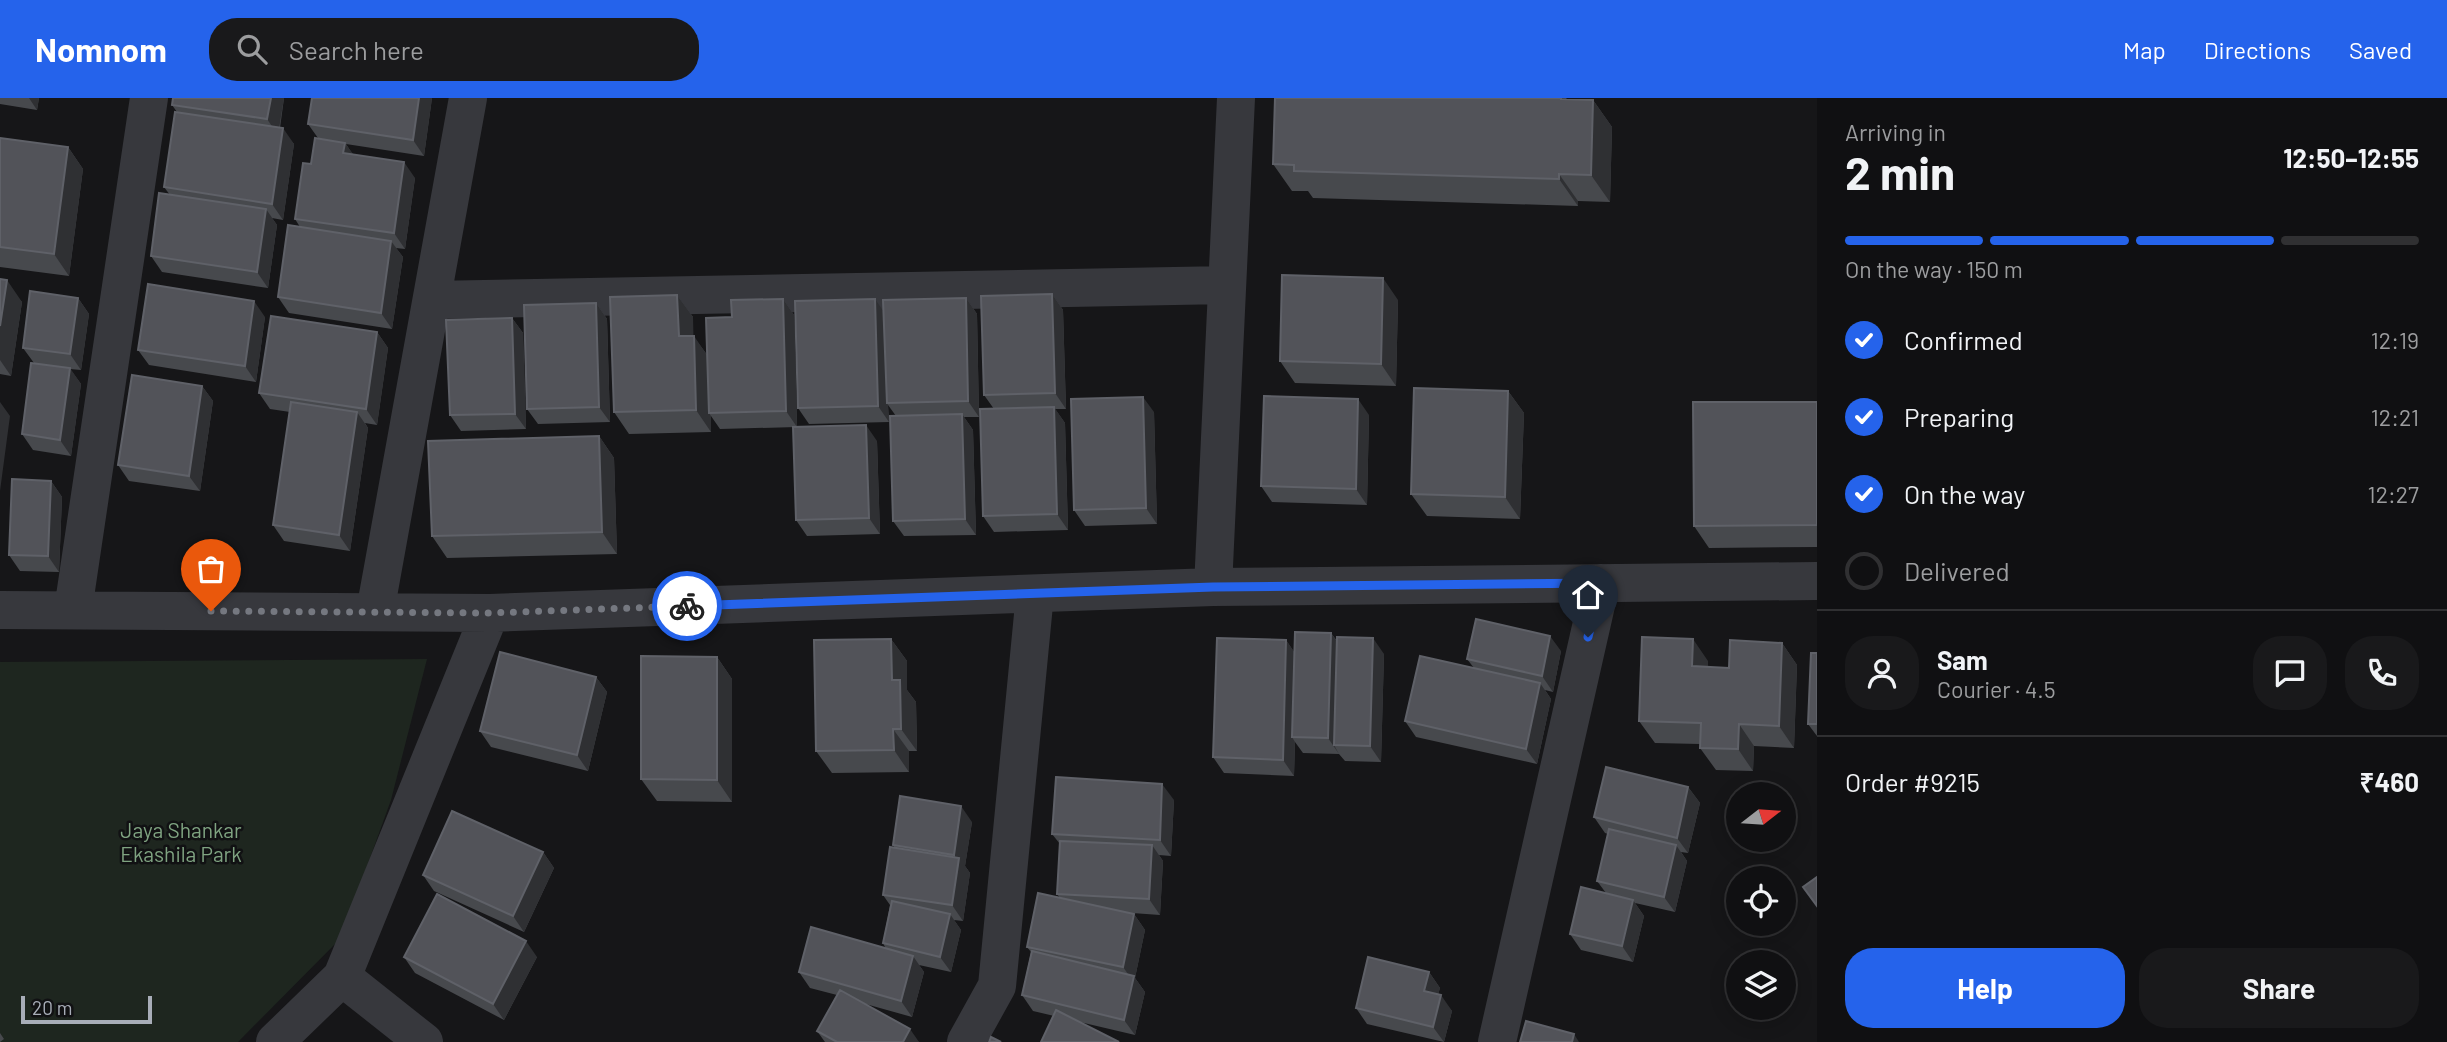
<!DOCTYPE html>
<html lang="en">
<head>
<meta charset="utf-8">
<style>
	body { margin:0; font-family:Barlow,sans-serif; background:#19191b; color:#f1f3f6; height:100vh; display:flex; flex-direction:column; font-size:26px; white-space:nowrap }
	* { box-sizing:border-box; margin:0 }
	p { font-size:23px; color:#9c9d9f }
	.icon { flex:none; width:38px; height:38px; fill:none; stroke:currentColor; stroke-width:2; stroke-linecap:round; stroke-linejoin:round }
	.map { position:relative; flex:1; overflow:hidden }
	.sheet { display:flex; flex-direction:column; background:#101012; width:630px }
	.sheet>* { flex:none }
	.needle { width:46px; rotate:73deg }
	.fabs { position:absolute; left:1726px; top:684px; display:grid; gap:14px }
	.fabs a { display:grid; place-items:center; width:70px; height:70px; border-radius:50%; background:#101012; box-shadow:0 4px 18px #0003,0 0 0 2px #303032; font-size:35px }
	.scale { position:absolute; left:21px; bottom:18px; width:131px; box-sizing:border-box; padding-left:7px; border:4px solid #a8adb8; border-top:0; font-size:19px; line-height:24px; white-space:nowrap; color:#a8adb8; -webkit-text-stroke:5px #111113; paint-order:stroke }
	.pin { position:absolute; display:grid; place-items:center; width:60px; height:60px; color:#fff; margin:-72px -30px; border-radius:50% 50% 50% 0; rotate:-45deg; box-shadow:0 0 7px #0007 }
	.pin .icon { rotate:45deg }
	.courier { position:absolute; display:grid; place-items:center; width:70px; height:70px; margin:-35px; border:5px solid #2563eb; border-radius:50%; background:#fff; color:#222; box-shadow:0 2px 9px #0007 }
	.headline em { font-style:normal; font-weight:700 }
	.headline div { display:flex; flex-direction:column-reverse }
	.headline { display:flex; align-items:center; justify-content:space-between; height:119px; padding:0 28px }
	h1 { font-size:46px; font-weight:700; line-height:52px }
	.bar { display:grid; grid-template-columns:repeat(4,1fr); gap:10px 7px; align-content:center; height:84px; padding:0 28px }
	.bar i { height:9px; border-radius:5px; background:#303032 }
	.bar .active { background:#2563eb }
	.bar p { grid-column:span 4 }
	.line { display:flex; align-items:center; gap:18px; padding:0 28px; border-top:2px solid #303032 }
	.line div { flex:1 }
	.round { display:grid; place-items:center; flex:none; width:74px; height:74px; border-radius:28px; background:#19191b }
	ol { padding:0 28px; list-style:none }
	li { display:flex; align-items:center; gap:21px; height:77px }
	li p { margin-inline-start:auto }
	li .icon { padding:7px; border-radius:50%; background:#2563eb; color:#fff; stroke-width:4 }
	li:last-child { color:#9c9d9f }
	li i { width:38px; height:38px; border:4px solid #303032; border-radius:50% }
	.primary-button { display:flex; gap:14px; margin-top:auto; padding:14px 28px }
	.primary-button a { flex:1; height:80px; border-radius:28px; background:#2563eb; color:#fff; font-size:28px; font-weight:700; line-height:80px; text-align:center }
	.primary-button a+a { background:#19191b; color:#f1f3f6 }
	header { display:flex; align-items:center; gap:42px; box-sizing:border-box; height:98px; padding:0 35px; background:#2563eb; color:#fff }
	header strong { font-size:33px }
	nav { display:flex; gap:38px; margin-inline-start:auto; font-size:24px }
	.search { width:490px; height:63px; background:#19191b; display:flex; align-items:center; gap:18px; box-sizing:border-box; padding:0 24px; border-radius:28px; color:#9c9d9f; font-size:26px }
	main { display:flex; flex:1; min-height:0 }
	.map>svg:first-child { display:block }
</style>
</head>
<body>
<header>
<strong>Nomnom</strong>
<div class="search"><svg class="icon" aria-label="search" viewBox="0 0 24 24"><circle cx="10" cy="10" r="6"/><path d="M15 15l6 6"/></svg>Search here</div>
<nav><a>Map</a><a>Directions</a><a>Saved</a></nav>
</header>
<main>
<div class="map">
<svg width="1817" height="944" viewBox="0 0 1817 944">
	<rect width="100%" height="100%" fill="#161618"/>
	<path fill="#1e261f" d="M427,561L391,702L341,840L238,944H0V564Z"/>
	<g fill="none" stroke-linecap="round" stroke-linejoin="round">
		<path stroke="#37383d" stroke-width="38" d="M432,202L1227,187
			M1213,489L1236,0
			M0,512L490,515L1213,489L1817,483
			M73,512L149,0
			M375,514L468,0
			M342,879L424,944
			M275,944L342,879L490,515
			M966,944L997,888L1035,496
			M1497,944L1601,485"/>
	</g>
	<path fill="#47494d" d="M0,0H39L37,12L0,6Z
		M173,0H284L280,30L294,46L283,122L272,120L277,127L268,190L162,174L151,158L170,97L164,89L177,14L172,7Z
		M312,0H432L424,58L346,46L353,57L415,80L405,151L396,150L403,159L392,231L289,215L278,199L300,129L295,121L311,66L318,40L308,26Z
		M1275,0H1566L1567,1L1593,2L1612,29L1610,104L1578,103V108L1313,100L1308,93H1292L1273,66Z
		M0,40L68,49L83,71L69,178L0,169Z
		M0,181L22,204L11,278L0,276Z
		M1052,196L1063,212L1066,311H1055L1065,325L1068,432L994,434L983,418L994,311L984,297Z
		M677,197L693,219V238L708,258L732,219L783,201L794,217L797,329L720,331L711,318V334L629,336L614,314Z
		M78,200L89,216L81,272L70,271L81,286L71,358L33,352L22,336L34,265L23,250Z
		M966,200L977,216L979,319H964L973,332L976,437L904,438L893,423L896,318L888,307L889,324L809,326L798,310L884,214Z
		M1398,202L1396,288L1295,285L1280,263Z
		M596,205L607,221L610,324L538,326L527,311Z
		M265,219L256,284L149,267L138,252Z
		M512,220L523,235L526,331L461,333L450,317Z
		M377,234L388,250L377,327L365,325L368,330L350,453L284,443L273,427L290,314L270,311L259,295Z
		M202,288L213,303L200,393L129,383L118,367Z
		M1508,293L1524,315L1520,421L1427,418L1411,396Z
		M1817,304V449L1709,450L1694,428Z
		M1154,314L1157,426L1085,428L1074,412Z
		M1369,317L1367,407L1272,404L1261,388Z
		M599,338L614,360L617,456L447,460L432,438Z
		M877,343L880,436L807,438L796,422Z
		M51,383L62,399L59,474L20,473L9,457Z
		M1331,535L1337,543L1384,556L1381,664L1345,663L1339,656L1303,655L1295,644L1294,678L1224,675L1213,659L1286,542L1294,554Z
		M891,541L907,563V592L916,604L917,653H909V674L832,675L816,653Z
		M1782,545L1797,567L1794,650L1754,648L1753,673L1716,672L1700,650V646L1655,645L1639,623L1708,563V569L1729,570Z
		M1561,553L1553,594L1545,592L1551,601L1537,666L1416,639L1405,623L1474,570L1467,561Z
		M1817,555V638L1808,626Z
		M717,559L732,581V704L657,703L641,681Z
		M596,579L607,594L588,673L491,649L480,633Z
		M1688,689L1700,705L1688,755L1681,754L1687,763L1675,814L1635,805L1644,818L1633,864L1581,852L1570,836L1606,795L1597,783L1608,736L1605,735L1594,719Z
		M1174,702L1171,758L1159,757L1163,763L1160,817L1132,815L1134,816L1145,832L1135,880L1145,894L1135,937L1033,913L1022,897L1031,854L1027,849L1060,800L1057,796L1060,746L1052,736Z
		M972,724L965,768L970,775L963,823L954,822L961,832L951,874L919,867L924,874L912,919L862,905L919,944H825L817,933L837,897L810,890L799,874L886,851L883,845L890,807L883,797L894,749L893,747Z
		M543,754L554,770L524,834L434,793L423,777Z
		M404,859H537L504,922L415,875Z
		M1429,874L1440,890L1438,896L1452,913L1444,944L1367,926L1356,910Z
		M0,935L4,941L0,944Z"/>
	<path fill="#2f3033" d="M29,0H39L37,12Z
		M271,0H284L278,37L267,21Z
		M419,0H432L424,58L413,42Z
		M1593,2L1612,29L1610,104L1591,77Z
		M283,30L294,46L283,122L272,106Z
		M345,45L356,60L343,55Z
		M68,49L83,71L69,178L54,156Z
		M404,64L415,80L405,151L394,135Z
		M1559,76L1578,103V108L1559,81Z
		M266,111L277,127L268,190L257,174Z
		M391,143L403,159L392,231L381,215Z
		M1383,180L1398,202L1396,288L1381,266Z
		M7,182L22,204L11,278L0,262V228Z
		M1052,196L1063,212L1066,311L1055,295Z
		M677,197L693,219L694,260L679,238Z
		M78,200L89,216L81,272L70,256Z
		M966,200L977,216L979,319L968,303Z
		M783,201L794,217L797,329L786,313Z
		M875,201L886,217L887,305L888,307L889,324L878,308Z
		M254,203L265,219L256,284L245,268Z
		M596,205L607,221L610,324L599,309Z
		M512,220L523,235L526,331L515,316Z
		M377,234L388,250L377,327L366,311Z
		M694,238L709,260V315L711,318V334L696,312Z
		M70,270L81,286L71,358L60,342Z
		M202,288L213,303L200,393L189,378Z
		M1508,293L1524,315L1520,421L1505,399Z
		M1143,299L1154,314L1157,426L1146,410Z
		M1358,301L1369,317L1367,407L1356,391Z
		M0,304L10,318L0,393Z
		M1054,309L1065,325L1068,432L1057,416Z
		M357,314L368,330L350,453L339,437Z
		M962,316L973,332L976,437L965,421Z
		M866,327L877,343L880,436L869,420Z
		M599,338L614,360L617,456L602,434Z
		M51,383L62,399L59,474L48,458Z
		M1331,535L1342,551L1334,647L1339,656L1328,640Z
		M1550,538L1561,553L1553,594L1542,578Z
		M1373,540L1384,556L1381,664L1370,648Z
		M891,541L907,563V592L916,604L917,653L901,631L892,582Z
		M1693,541L1708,563V590L1692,568Z
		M1286,542L1297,558L1292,639L1295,644L1294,678L1283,662Z
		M1782,545L1797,567L1794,650L1779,628Z
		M717,559L732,581V704L717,682Z
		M596,579L607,594L588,673L577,657Z
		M1540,585L1551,601L1537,666L1526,651Z
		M1739,626L1754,648L1753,673L1738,651Z
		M893,631L909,653V674L894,652Z
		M1162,686L1174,702L1171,758L1160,742Z
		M1688,689L1700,705L1688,755L1677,740Z
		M961,708L972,724L965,768L970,775L963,823L952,807L959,764L954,757Z
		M1152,747L1163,763L1160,817L1149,801Z
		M1676,747L1687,763L1675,814L1664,799Z
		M543,754L554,770L524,834L513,818Z
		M1633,802L1644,818L1633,864L1622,848Z
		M950,816L961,832L951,874L940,859Z
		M1134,816L1145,832L1135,880L1145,894L1135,937L1124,922L1133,883L1123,869Z
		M526,843L537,859L504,922L493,906Z
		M913,858L924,874L912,919L901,903Z
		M1429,874L1440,890L1435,909L1424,893Z
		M1441,897L1452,913L1444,944L1433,929Z
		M910,931L919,944H903Z
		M1574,936L1579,944H1572Z"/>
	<path fill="#525359" stroke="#5f6168" stroke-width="2" d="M173,0H271L267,21L172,7Z
		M312,0H419L413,42L308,26Z
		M1275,0H1561V1L1593,2L1591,77L1559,76V81L1294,73V67L1273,66Z
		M175,14L283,30L272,106L164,89Z
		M0,40L68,49L54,156L0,149Z
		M315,40L345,45L343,55L404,64L394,135L295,121L303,65L311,66Z
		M159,95L266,111L257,174L151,158Z
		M288,127L391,143L381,215L278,199Z
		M1282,177L1383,180L1381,266L1280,263Z
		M0,181L7,182L0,228Z
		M148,186L254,203L245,268L138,252Z
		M30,193L78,200L70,256L23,250Z
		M1052,196L1055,295L984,297L981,198Z
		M677,197L679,238H694L696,312L614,314L610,199Z
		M966,200L968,303L887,305L883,202Z
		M783,201L786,313L709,315L706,220L732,219L731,202Z
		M875,201L878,308L798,310L795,203Z
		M596,205L599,309L527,311L524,207Z
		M271,218L377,234L366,311L259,295Z
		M512,220L515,316L450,317L446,222Z
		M31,265L70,270L60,342L22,336Z
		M132,277L202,288L189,378L118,367Z
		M1414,290L1508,293L1505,399L1411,396Z
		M1264,298L1358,301L1356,391L1261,388Z
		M1143,299L1146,410L1074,412L1071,301Z
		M291,304L357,314L339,437L273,427Z
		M1693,304H1817V427L1694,428Z
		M1054,309L1057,416L983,418L980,311Z
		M962,316L965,421L893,423L890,318Z
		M866,327L869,420L796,422L793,329Z
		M599,338L602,434L432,438L428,343Z
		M12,381L51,383L48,458L9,457Z
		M1476,521L1550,538L1542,578L1467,561Z
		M1295,534L1331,535L1328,640L1292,639Z
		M1337,539L1373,540L1370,648L1334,647Z
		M1642,539L1693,541L1692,568L1729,570L1730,542L1782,545L1779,628L1739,626L1738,651L1700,650L1701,625L1639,623Z
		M1217,540L1286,542L1283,662L1213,659Z
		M891,541L892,582H900L901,631H893L894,652L816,653L814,542Z
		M500,554L596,579L577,657L480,633Z
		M1811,555H1817V626H1808Z
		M641,558L717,559V682L641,681Z
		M1420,558L1540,585L1526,651L1405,623Z
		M1606,669L1688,689L1677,740L1594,719Z
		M1056,679L1162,686L1160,742L1052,736Z
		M900,698L961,708L954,757L893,747Z
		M452,713L543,754L513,818L423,777Z
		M1609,731L1676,747L1664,799L1597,783Z
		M1060,743L1152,747L1149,801L1057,796Z
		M890,749L959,760L952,807L883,797Z
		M1817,779V808L1803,789Z
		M1581,789L1633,802L1622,848L1570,836Z
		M1038,795L1134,816L1123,869L1027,849Z
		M437,796L526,843L493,906L404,859Z
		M892,803L950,816L940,859L883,845Z
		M811,829L913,858L901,903L799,874Z
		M1032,853L1134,878L1124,922L1022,897Z
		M1368,859L1429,874L1424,893L1441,897L1433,929L1356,910Z
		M840,892L910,931L903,944H837L817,933Z
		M1056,912L1119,944H1041Z
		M1526,923L1574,936L1572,944H1520Z
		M991,939L1001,944H989Z"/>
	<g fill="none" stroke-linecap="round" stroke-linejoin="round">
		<path stroke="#757880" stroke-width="7" stroke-dasharray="0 12.6" d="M211,513L490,515L687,508"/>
		<path stroke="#2563eb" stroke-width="9" d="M687,508L1213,489L1601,485L1588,539"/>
	</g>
	<g text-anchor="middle" stroke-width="5" stroke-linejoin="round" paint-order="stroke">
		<g font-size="21" fill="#7fa381" stroke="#111113">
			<text x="181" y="740">Jaya Shankar<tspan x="181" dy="24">Ekashila Park</tspan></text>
		</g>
	</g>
</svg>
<div class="fabs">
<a><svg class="needle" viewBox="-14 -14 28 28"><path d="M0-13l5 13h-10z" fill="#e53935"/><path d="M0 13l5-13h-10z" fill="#9c9d9f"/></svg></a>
<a><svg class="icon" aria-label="locate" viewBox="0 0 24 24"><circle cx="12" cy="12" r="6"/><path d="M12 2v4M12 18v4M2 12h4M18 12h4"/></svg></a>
<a><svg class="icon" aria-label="layers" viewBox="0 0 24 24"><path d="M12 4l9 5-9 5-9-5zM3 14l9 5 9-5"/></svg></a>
</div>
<div class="scale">20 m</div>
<div class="pin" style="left:211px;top:513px;background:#ea580c"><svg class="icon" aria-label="bag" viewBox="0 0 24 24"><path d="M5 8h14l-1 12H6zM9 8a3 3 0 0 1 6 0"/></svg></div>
<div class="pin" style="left:1588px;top:539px;background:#1f2937"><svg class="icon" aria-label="home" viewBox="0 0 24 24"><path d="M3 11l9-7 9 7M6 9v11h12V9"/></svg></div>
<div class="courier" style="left:687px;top:508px"><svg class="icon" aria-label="bike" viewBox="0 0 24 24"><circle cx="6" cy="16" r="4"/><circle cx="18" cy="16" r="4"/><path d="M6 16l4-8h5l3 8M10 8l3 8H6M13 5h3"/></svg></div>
</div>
<section class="sheet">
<div class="headline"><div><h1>2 min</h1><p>Arriving in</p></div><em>12:50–12:55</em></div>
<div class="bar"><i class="active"></i><i class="active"></i><i class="active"></i><i></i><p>On the way · 150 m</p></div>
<ol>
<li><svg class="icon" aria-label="check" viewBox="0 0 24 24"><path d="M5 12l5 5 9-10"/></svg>Confirmed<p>12:19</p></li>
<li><svg class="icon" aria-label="check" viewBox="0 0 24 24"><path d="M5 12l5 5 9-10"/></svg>Preparing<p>12:21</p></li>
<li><svg class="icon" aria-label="check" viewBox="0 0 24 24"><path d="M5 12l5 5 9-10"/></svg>On the way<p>12:27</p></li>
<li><i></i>Delivered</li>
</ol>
<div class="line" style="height:126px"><a class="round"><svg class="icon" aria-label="person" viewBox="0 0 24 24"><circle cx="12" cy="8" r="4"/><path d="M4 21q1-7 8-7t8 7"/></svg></a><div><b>Sam</b><p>Courier · 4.5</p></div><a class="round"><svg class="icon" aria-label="chat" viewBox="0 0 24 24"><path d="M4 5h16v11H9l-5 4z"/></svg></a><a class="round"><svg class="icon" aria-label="phone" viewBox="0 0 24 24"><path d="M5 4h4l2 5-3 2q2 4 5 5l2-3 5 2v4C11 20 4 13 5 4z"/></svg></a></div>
<div class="line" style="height:91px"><div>Order #9215</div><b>₹460</b></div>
<div class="primary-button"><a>Help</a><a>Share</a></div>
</section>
</main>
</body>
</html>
